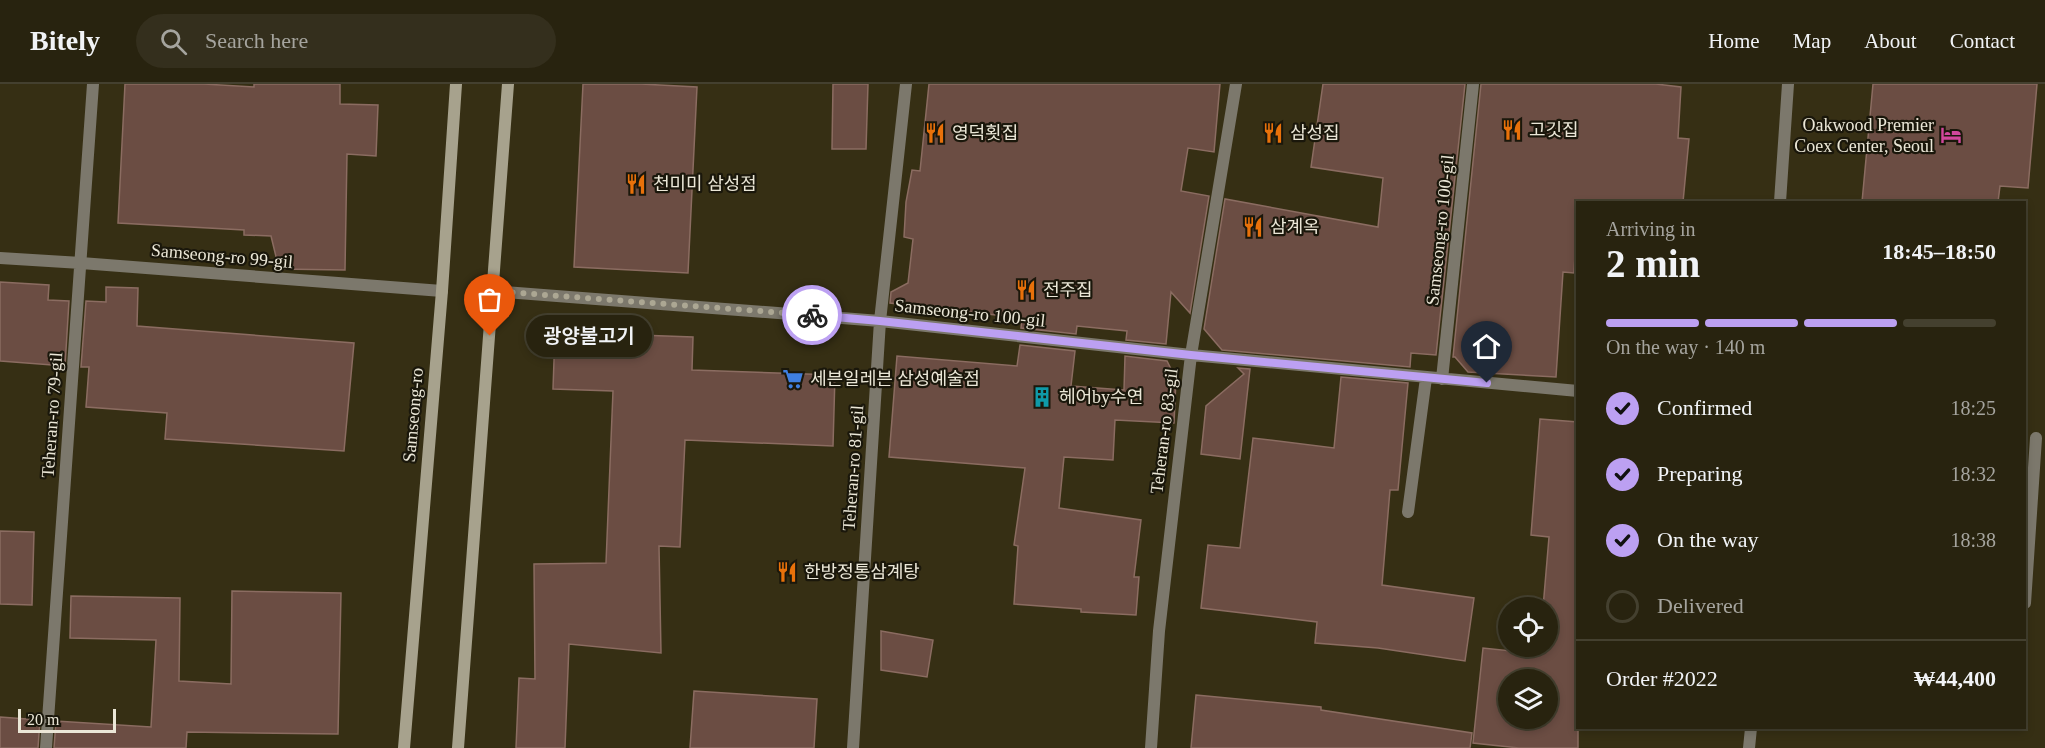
<!DOCTYPE html>
<html lang="en">
<head>
<meta charset="utf-8">
<style>
	body { margin:0; font-family:"Times New Roman","Noto Sans KR",serif; background:#342f1d; color:#f1f3f6; height:100vh; display:flex; flex-direction:column; font-size:22px; white-space:nowrap }
	* { box-sizing:border-box; margin:0 }
	p { font-size:20px; color:#a5a49e }
	.icon { flex:none; width:33px; height:33px; fill:none; stroke:currentColor; stroke-width:2; stroke-linecap:round; stroke-linejoin:round }
	.map { position:relative; flex:1; overflow:hidden }
	.drawer { position:absolute; left:1576px; top:117px; width:450px; height:528px; display:flex; flex-direction:column; background:#28230f; border-radius:0px; box-shadow:0 3px 9px #0003,0 0 0 2px #44402f }
	.drawer>* { flex:none }
	.controls { position:absolute; left:1498px; top:513px; display:grid; gap:12px }
	.controls a { display:grid; place-items:center; width:60px; height:60px; border-radius:50%; background:#28230f; box-shadow:0 3px 9px #0003,0 0 0 2px #44402f; font-size:30px }
	.scale { position:absolute; left:18px; bottom:15px; width:98px; box-sizing:border-box; padding-left:6px; border:3px solid #ebe7d7; border-top:0; font-size:16px; line-height:21px; white-space:nowrap; color:#ebe7d7; -webkit-text-stroke:4px #1a170b; paint-order:stroke }
	.pin { position:absolute; display:grid; place-items:center; width:51px; height:51px; color:#fff; margin:-62px -26px; border-radius:50% 50% 50% 0; rotate:-45deg; box-shadow:0 0 6px #0007 }
	.pin .icon { rotate:45deg }
	.courier { position:absolute; display:grid; place-items:center; width:60px; height:60px; margin:-30px; border:4px solid #bca0f2; border-radius:50%; background:#fff; color:#222; box-shadow:0 2px 8px #0007 }
	.bubble { position:absolute; height:42px; border-radius:21px; background:#28230f; box-shadow:0 3px 9px #0003,0 0 0 2px #44402f; font-size:20px; font-weight:600; line-height:42px; text-align:center }
	.summary em { font-style:normal; font-weight:600 }
	.summary div { display:flex; flex-direction:column-reverse }
	.summary { display:flex; align-items:center; justify-content:space-between; height:102px; padding:0 30px }
	h1 { font-size:39px; font-weight:600; line-height:45px }
	.bar { display:grid; grid-template-columns:repeat(4,1fr); gap:9px 6px; align-content:center; height:72px; padding:0 30px }
	.bar i { height:8px; border-radius:4px; background:#44402f }
	.bar .on { background:#bca0f2 }
	.bar p { grid-column:span 4 }
	.line { display:flex; align-items:center; gap:15px; padding:0 30px; border-top:2px solid #44402f }
	.line div { flex:1 }
	ol { padding:0 30px; list-style:none }
	li { display:flex; align-items:center; gap:18px; height:66px }
	li p { margin-inline-start:auto }
	li .icon { padding:6px; border-radius:50%; background:#bca0f2; color:#111; stroke-width:4 }
	li:last-child { color:#a5a49e }
	li i { width:33px; height:33px; border:3px solid #44402f; border-radius:50% }
	header { display:flex; align-items:center; gap:36px; box-sizing:border-box; height:84px; padding:0 30px; background:#28230f; border-bottom:2px solid #44402f }
	header strong { font-size:28px }
	nav { display:flex; gap:33px; margin-inline-start:auto; font-size:21px }
	.search { width:420px; height:54px; background:#342f1d; display:flex; align-items:center; gap:15px; box-sizing:border-box; padding:0 21px; border-radius:33px; color:#a5a49e; font-size:22px }
	.map>svg:first-child { display:block }
</style>
</head>
<body>
<header>
<strong>Bitely</strong>
<div class="search"><svg class="icon" aria-label="search" viewBox="0 0 24 24"><circle cx="10" cy="10" r="6"/><path d="M15 15l6 6"/></svg>Search here</div>
<nav><a>Home</a><a>Map</a><a>About</a><a>Contact</a></nav>
</header>
<div class="map">
<svg width="2045" height="664" viewBox="0 0 2045 664">
	<rect width="100%" height="100%" fill="#362f14"/>
	<path fill="#6b4d43" stroke="#8b6c61" stroke-width="1.5" fill-rule="evenodd" d="M125,0H204L254,3V0H340V20L378,21L376,72L347,70L345,186L279,185L271,152L244,151V146L118,139Z
		M583,0H641L697,3L688,189L574,183Z
		M833,0H868L866,65H832Z
		M929,0H1220L1214,68L1188,64L1181,107L1209,112L1190,229L1171,208L1166,260L1126,256L1127,247L1077,242L1076,250L1021,244L1022,234L890,219L891,208L908,199L913,155L904,153L906,118L912,86L920,87Z
		M1323,0H1465L1436,271L1411,269L1410,283L1222,266L1204,245L1225,115L1378,143L1383,94L1311,83Z
		M1481,0H1656L1681,3L1678,54L1689,55L1683,118H1578L1574,189L1563,188L1556,293L1468,288L1455,273H1453Z
		M1873,0H2037L2028,104L2000,102L1998,118H1862Z
		M0,198L49,201L48,216L69,217L65,282L0,277Z
		M106,203L138,204L137,242L354,259L344,367L165,355L167,329L86,323L89,283H81L86,217L106,218Z
		M555,248L693,253L692,286L835,291L833,362L685,356L680,463L659,462L661,569L569,560L565,664H516L519,594L535,595L534,480L606,479L613,307L553,305Z
		M1020,261L1075,267L1071,302L1124,306L1125,272L1167,277L1176,295L1174,339L1115,336L1113,376L1064,373L1059,424L1141,436L1134,493H1139L1136,531L1081,528V525L1014,520L1018,462L1014,461L1025,384L889,373L897,272L1017,282Z
		M1238,284L1250,285L1240,375L1201,370L1206,322L1244,290Z
		M1341,293L1408,299L1398,406H1390L1382,501L1474,514L1465,577L1378,564L1315,559L1317,538L1201,524L1208,461L1240,464L1253,354L1334,364Z
		M1540,335L1578,338V664H1519L1473,659L1483,564L1540,570V562H1548V524H1543L1549,453L1531,451ZM1509,596H1548V634H1509Z
		M0,447L34,448L32,521L0,520Z
		M232,507L341,509L338,650L187,648L186,664H54L56,637L151,643L156,556L70,554L71,512L180,514L179,597L231,600Z
		M881,547L933,556L927,593L881,586Z
		M694,607L817,615L814,664H690Z
		M1196,611L1321,623V626L1472,649L1470,664H1191Z
		M0,633L40,636L38,664H0Z"/>
	<g fill="none" stroke-linecap="round" stroke-linejoin="round">
		<path stroke="#7c786c" stroke-width="12" d="M0,174L81,179L442,207
			M493,207L880,237L1191,271L1578,307
			M1442,295L1473,0
			M1408,428L1426,294
			M2025,519L2036,354
			M46,664L93,0
			M853,664L880,237L906,0
			M1151,664L1159,547L1191,271L1236,0"/>
		<path stroke="#7c786c" stroke-width="12" d="M1780,118L1788,0
			M1749,664L1751,644"/>
		<path stroke="#a7a28d" stroke-width="12" d="M404,664L442,207L456,0
			M458,664L508,0"/>
	</g>
	<g fill="none" stroke-linecap="round" stroke-linejoin="round">
		<path stroke="#aca793" stroke-width="6" stroke-dasharray="0 10.8" d="M490,252L493,207L812,231"/>
		<path stroke="#bca0f2" stroke-width="8" d="M812,231L880,237L1191,271L1487,299"/>
	</g>
	<defs>
		<g id="restaurant-bare" transform="scale(1.62)"><path d="M-5-6h1v4h1v-4h1v4h1v-4h1v5L-1.5 .5V6h-2V.5L-5-1ZM5-6V6H3V1.5H1.5Q1.5-4 5-6Z" fill="#e8710a" stroke="#1a170b" stroke-width="2.5" paint-order="stroke"/></g>
		<g id="hotel-bare" transform="scale(1.62)"><path d="M-6-4.5h1.5V1H6V5H4.5V3h-9V5H-6ZM-4 0a1.8 1.8 0 1 1 3.6 0ZM.5 0V-2.5h3Q6-2.5 6 0Z" fill="#d1479c" stroke="#1a170b" stroke-width="2.5" paint-order="stroke"/></g>
		<g id="supermarket-bare" transform="scale(1.62)"><path d="M-6-5.5h2.5l.6 2H6L4.5 2H-2.5L-4.4-4H-6ZM-1.5 3.2a1.3 1.3 0 1 0 .1 0ZM3 3.2a1.3 1.3 0 1 0 .1 0Z" fill="#3f7fe0" stroke="#1a170b" stroke-width="2.5" paint-order="stroke"/></g>
		<g id="building-bare" transform="scale(1.62)"><path d="M-4-6H4V6H1V3H-1V6H-4ZM-2.5-4.3h1.7v1.8h-1.7ZM.8-4.3h1.7v1.8H.8ZM-2.5-1h1.7V.8h-1.7ZM.8-1h1.7V.8H.8Z" fill="#0f9aa8" stroke="#1a170b" stroke-width="2.5" paint-order="stroke"/></g>
	</defs>
	<g fill-rule="evenodd">
		<use href="#restaurant-bare" x="1512" y="46"/>
		<use href="#restaurant-bare" x="935" y="49"/>
		<use href="#restaurant-bare" x="1273" y="49"/>
		<use href="#hotel-bare" x="1951" y="51"/>
		<use href="#restaurant-bare" x="636" y="100"/>
		<use href="#restaurant-bare" x="1253" y="143"/>
		<use href="#restaurant-bare" x="1026" y="206"/>
		<use href="#supermarket-bare" x="793" y="295"/>
		<use href="#building-bare" x="1042" y="313"/>
		<use href="#restaurant-bare" x="787" y="488"/>
	</g>
	<g text-anchor="middle" stroke-width="4.5" stroke-linejoin="round" paint-order="stroke">
		<g font-size="18" fill="#ebe7d7" stroke="#1a170b" text-anchor="start">
			<text x="1934" y="47" text-anchor="end">Oakwood Premier<tspan x="1934" dy="21">Coex Center, Seoul</tspan></text>
			<text x="1529" y="52">고깃집</text>
			<text x="952" y="55">영덕횟집</text>
			<text x="1290" y="55">삼성집</text>
			<text x="653" y="106">천미미 삼성점</text>
			<text x="1270" y="149">삼계옥</text>
			<text x="1043" y="212">전주집</text>
			<text x="810" y="301">세븐일레븐 삼성예술점</text>
			<text x="1059" y="319">헤어by수연</text>
			<text x="804" y="494">한방정통삼계탕</text>
		</g>
		<g font-size="18" fill="#ebe7d7" stroke="#1a170b">
			<text transform="translate(1440 146) rotate(-84)" y="6">Samseong-ro 100-gil</text>
			<text transform="translate(222 172) rotate(5)" y="6">Samseong-ro 99-gil</text>
			<text transform="translate(970 229) rotate(6)" y="6">Samseong-ro 100-gil</text>
			<text transform="translate(52 331) rotate(-86)" y="6">Teheran-ro 79-gil</text>
			<text transform="translate(413 331) rotate(-85)" y="6">Samseong-ro</text>
			<text transform="translate(1164 347) rotate(-83)" y="6">Teheran-ro 83-gil</text>
			<text transform="translate(853 384) rotate(-86)" y="6">Teheran-ro 81-gil</text>
		</g>
	</g>
</svg>
<div class="controls">
<a><svg class="icon" aria-label="locate" viewBox="0 0 24 24"><circle cx="12" cy="12" r="6"/><path d="M12 2v4M12 18v4M2 12h4M18 12h4"/></svg></a>
<a><svg class="icon" aria-label="layers" viewBox="0 0 24 24"><path d="M12 4l9 5-9 5-9-5zM3 14l9 5 9-5"/></svg></a>
</div>
<div class="scale">20 m</div>
<div class="pin" style="left:490px;top:252px;background:#ea580c"><svg class="icon" aria-label="bag" viewBox="0 0 24 24"><path d="M5 8h14l-1 12H6zM9 8a3 3 0 0 1 6 0"/></svg></div>
<div class="pin" style="left:1487px;top:299px;background:#1f2937"><svg class="icon" aria-label="home" viewBox="0 0 24 24"><path d="M3 11l9-7 9 7M6 9v11h12V9"/></svg></div>
<div class="courier" style="left:812px;top:231px"><svg class="icon" aria-label="bike" viewBox="0 0 24 24"><circle cx="6" cy="16" r="4"/><circle cx="18" cy="16" r="4"/><path d="M6 16l4-8h5l3 8M10 8l3 8H6M13 5h3"/></svg></div>
<div class="bubble" style="left:526px;top:231px;width:126px">광양불고기</div>
<section class="drawer">
<div class="summary"><div><h1>2 min</h1><p>Arriving in</p></div><em>18:45–18:50</em></div>
<div class="bar"><i class="on"></i><i class="on"></i><i class="on"></i><i></i><p>On the way · 140 m</p></div>
<ol>
<li><svg class="icon" aria-label="check" viewBox="0 0 24 24"><path d="M5 12l5 5 9-10"/></svg>Confirmed<p>18:25</p></li>
<li><svg class="icon" aria-label="check" viewBox="0 0 24 24"><path d="M5 12l5 5 9-10"/></svg>Preparing<p>18:32</p></li>
<li><svg class="icon" aria-label="check" viewBox="0 0 24 24"><path d="M5 12l5 5 9-10"/></svg>On the way<p>18:38</p></li>
<li><i></i>Delivered</li>
</ol>
<div class="line" style="height:78px"><div>Order #2022</div><b>₩44,400</b></div>
</section>
</div>
</body>
</html>
